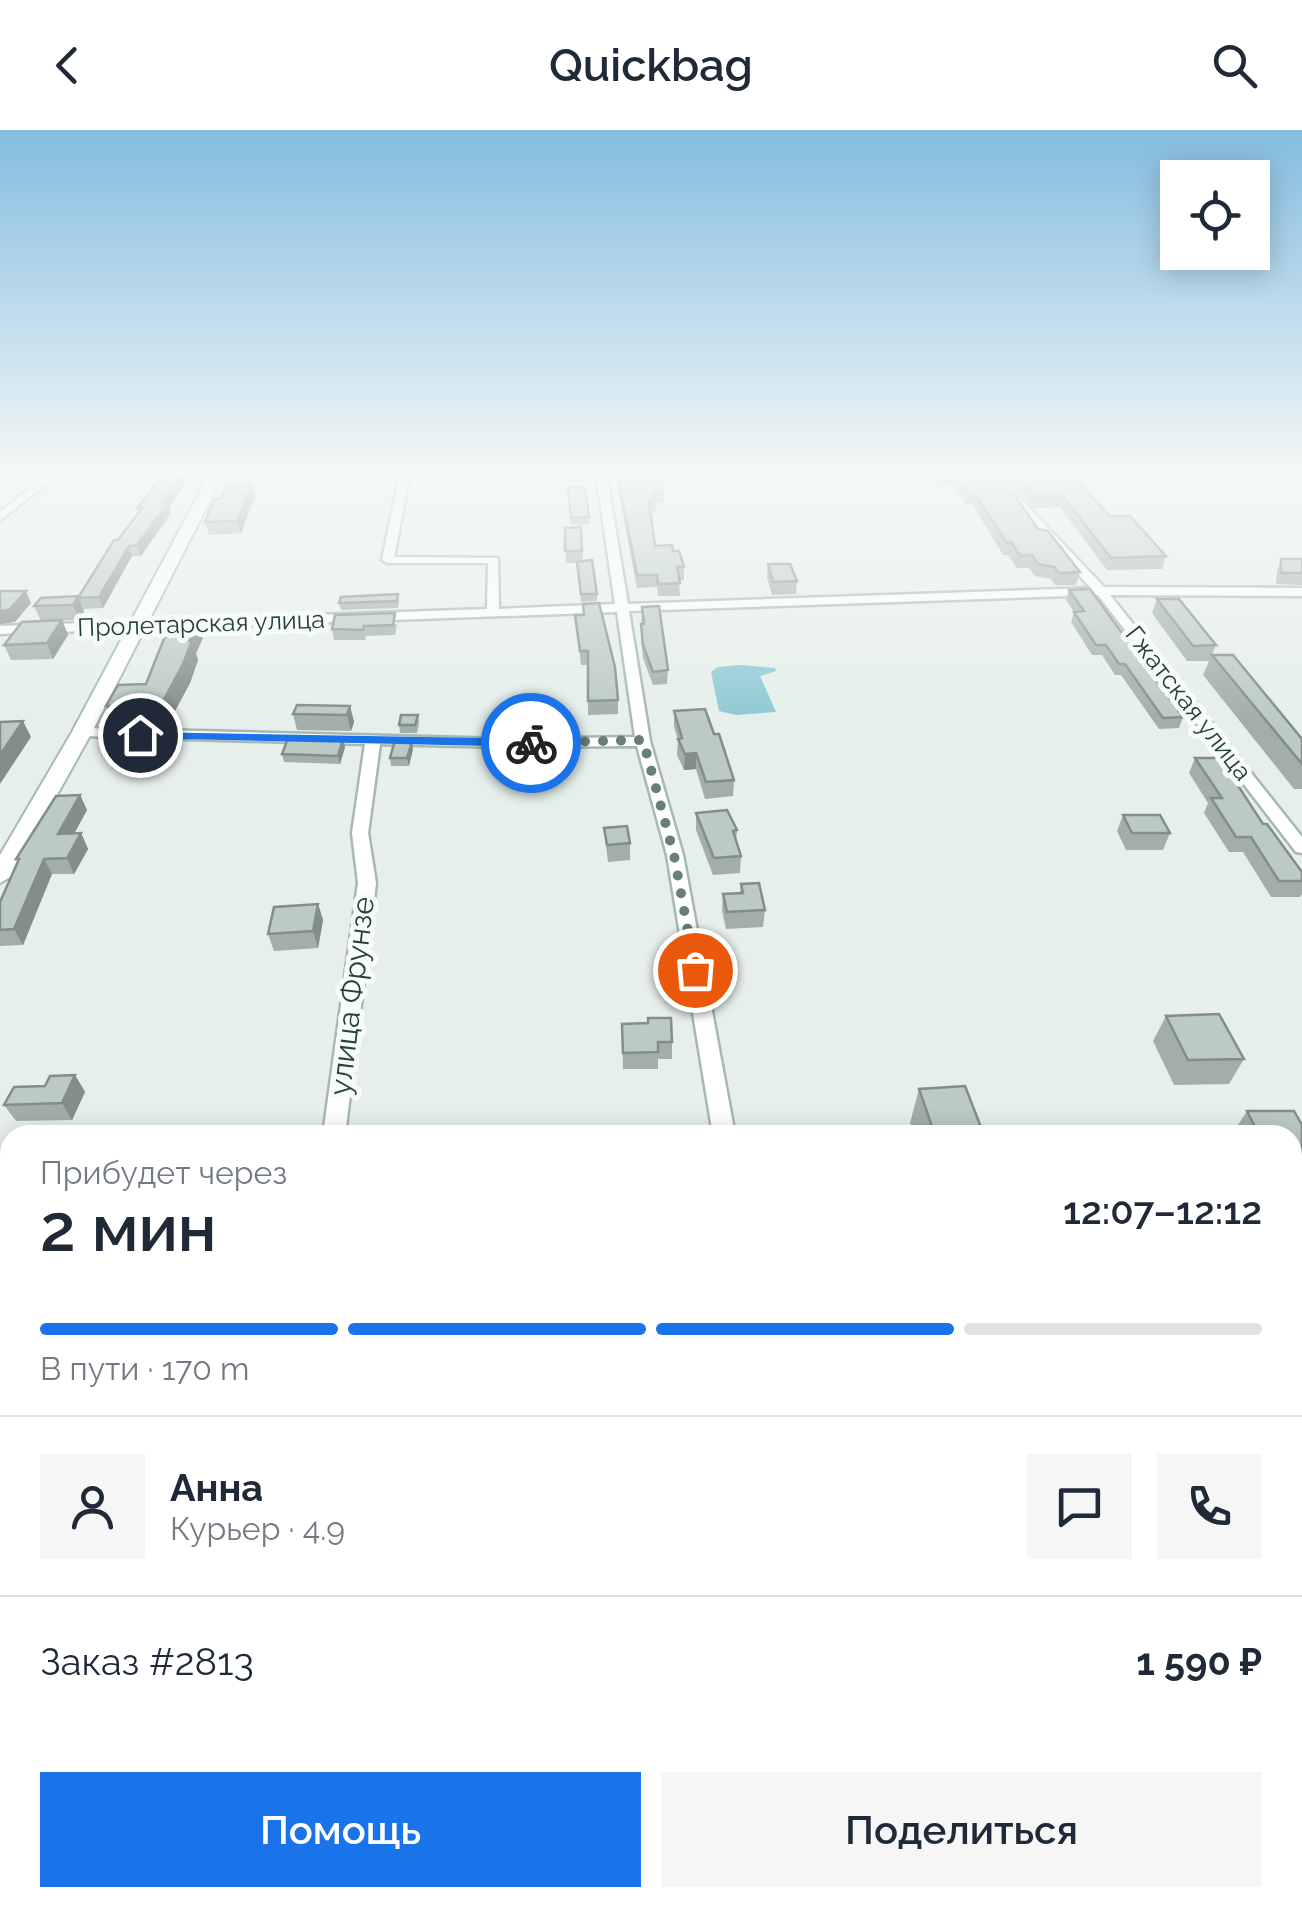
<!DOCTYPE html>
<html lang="ru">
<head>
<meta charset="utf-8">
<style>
	body { margin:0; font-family:Raleway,sans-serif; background:#f6f6f7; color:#1f2937; height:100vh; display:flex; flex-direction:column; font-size:38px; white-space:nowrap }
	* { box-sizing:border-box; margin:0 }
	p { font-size:32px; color:#747a83 }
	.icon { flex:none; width:55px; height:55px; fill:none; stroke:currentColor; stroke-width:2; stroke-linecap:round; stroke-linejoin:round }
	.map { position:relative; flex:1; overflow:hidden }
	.side { position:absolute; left:0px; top:995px; width:1302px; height:782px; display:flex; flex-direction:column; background:#fff; border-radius:30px 30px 0 0; box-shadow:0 5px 25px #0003 }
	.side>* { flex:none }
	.fabs { position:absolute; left:1160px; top:30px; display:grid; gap:20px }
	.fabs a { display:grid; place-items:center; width:110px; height:110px; border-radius:0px; background:#fff; box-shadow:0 5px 25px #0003; font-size:50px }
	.pin { position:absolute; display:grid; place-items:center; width:85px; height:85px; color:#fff; margin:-42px; border:5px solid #fff; border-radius:50%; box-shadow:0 2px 10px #0007 }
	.courier { position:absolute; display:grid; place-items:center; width:100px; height:100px; margin:-50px; border:8px solid #1a73e8; border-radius:50%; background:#fff; color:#222; box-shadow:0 2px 12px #0007 }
	.head em { font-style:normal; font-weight:600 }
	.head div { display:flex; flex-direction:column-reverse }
	.head { display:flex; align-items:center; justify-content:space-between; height:170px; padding:0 40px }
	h1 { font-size:65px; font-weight:600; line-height:75px }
	.bar { display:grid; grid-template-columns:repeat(4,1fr); gap:15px 10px; align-content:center; height:120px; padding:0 40px }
	.bar i { height:12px; border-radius:8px; background:#e0e1e3 }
	.bar .selected { background:#1a73e8 }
	.bar p { grid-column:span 4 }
	.line { display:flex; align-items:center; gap:25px; padding:0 40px; border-top:2px solid #e0e1e3 }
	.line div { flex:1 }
	.round { display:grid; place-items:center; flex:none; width:105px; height:105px; border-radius:0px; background:#f6f6f7 }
	.button { display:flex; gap:20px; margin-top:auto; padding:20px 40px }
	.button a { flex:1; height:115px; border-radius:0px; background:#1a73e8; color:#fff; font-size:40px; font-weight:600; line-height:115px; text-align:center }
	.button a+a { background:#f6f6f7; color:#1f2937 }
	header { display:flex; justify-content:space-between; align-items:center; height:130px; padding:0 40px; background:#fff; font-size:45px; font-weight:600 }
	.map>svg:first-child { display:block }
</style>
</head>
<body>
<header><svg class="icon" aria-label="back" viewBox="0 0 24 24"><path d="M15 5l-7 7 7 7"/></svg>Quickbag<svg class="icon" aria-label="search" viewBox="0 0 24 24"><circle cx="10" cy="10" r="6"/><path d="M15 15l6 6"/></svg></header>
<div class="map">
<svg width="1302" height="1777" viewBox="0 0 1302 1777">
	<rect width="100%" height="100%" fill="#e6efeb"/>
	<path fill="#8ec9d4" d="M740,535L775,538L776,541L760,546L776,582L736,585L719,581L711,542L718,537Z"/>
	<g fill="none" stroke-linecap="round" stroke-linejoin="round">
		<g stroke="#a8b8b2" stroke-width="5">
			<path id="street" d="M50,343H61L0,390V382Z
				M400,343H410L394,427L498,428L499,479L615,474L596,343H606L628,474L1091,458L985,343H996L1104,457L1302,458V466L1110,465L1302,707V723L1296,722L1098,465L629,481L650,611L683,725L735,1005H713L667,725L637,616L504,617L380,614L368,703L376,753L345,1005H323L358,753L352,703L365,614L82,606L75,602L82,598L504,609L635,607L617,482L0,504V496L487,479L488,433H388L382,430Z"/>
		</g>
		<g stroke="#a4bbb3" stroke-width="4">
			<path id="secondary" d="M210,343H224L92,602L12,746L0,753V725L72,602Z"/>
		</g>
		<use href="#street" fill="#fff" fill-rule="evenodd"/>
		<use href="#secondary" fill="#fff" fill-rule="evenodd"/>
	</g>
	<path fill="#a1aea9" d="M165,343H192L169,377L171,383L141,426H132L103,478L83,479L84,481L79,490L41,491L34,476L78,466L139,383L137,378Z
		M550,343H575V350H550Z
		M617,343L664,361V373H656V382H650L655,416L684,437V450H679L680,466H658L657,457L637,458L618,360Z
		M926,343H993L1038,399L1080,442L1076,455H1055L1051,449L1035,446L1029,438H1017L1008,425H1003L972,374H965L953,354L933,355Z
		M1001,343H1070L1110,386L1166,426L1162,439L1107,440L1060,377L1034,378Z
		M252,354L255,366L241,403L209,405L205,392L220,369Z
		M585,357L589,394L571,395L568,358Z
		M581,397L583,431L597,464V471L581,472L577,433H566L565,398Z
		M1281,429H1302V455L1276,454L1277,441Z
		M768,434L797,451L796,464L772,465L767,448Z
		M1069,460L1183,587L1179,598L1159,599L1121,545H1115L1102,525H1092L1071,492L1074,482L1066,470Z
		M1157,469L1216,515L1212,525L1302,609V659H1294L1203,545L1209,531H1187L1152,483Z
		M399,471L398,478L341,480L339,473Z
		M583,474L618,570V584L588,585V535H581L575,485H583Z
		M642,477L668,540L667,554L653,555L643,528L641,507Z
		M62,490L68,505L53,529L11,530L4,515Z
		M397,494L395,505L366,506L365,510H334L332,499Z
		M203,508L196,523L198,530L190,553L168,594L115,595L106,576L146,554Z
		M350,576L354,592L351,601L297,600L293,584Z
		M674,581L714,604L734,650L733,666L705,669L696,639L684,640L677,625L678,610L674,596Z
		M418,585L419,593L417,603H400L399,595Z
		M564,586L565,604L544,605L543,597Z
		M412,611L413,619L409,636H391L390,628Z
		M565,612L566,635H542L541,627Z
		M345,617L340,634L284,632L282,624Z
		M1195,628L1263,694L1302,742V764L1300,767H1271L1243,722H1229L1204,683L1208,673L1189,643Z
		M80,665L87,680L74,703H81L88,719L74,744H52L23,815L0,816V772L18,732L16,729Z
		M696,683L737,700L736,710L741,726L740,743L713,745L696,700Z
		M1123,685L1170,703L1163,720H1126L1117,701Z
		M604,698L630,713V730L608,732Z
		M741,754L765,780L763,797L726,799L722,780L723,764L740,763Z
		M318,774L323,790L318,818L274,821L268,804Z
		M1166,886L1244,929L1229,954L1174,955L1153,911Z
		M622,894L672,912V929H658V939H623Z
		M75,945L85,962L72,990L16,991L4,975L45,956Z
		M919,959L984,1005H914L910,993Z
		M1247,981L1302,995V1042H1292V1005H1240L1236,998Z
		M1292,1297L1302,1298V1346L1292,1345Z"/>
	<path fill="#838d89" d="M183,343H192L169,377L171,383L141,426L137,415L162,373Z
		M252,354L255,366L241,403L237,391Z
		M129,416L132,426L103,478L99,467Z
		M26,461L31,473L15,492L0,494V481Z
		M78,466L84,481L79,490L73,475Z
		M62,490L68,505L53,529L47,513Z
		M197,490L203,508L196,523L198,530L190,553L168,594L161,575L186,511Z
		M350,576L354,592L351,601L347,585Z
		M23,591L31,607L0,654V625Z
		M343,609L345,617L340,634L338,626Z
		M412,611L413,619L409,636L407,628Z
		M696,623V639L684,640L685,624Z
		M80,665L87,680L66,719L58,704Z
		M81,703L88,719L74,744L67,728Z
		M44,729L52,744L23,815L14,799Z
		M318,774L323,790L318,818L313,801Z
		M75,945L85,962L72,990L62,973Z"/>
	<path fill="#bbcac4" stroke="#838d89" stroke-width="2.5" d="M165,343H183L162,373H168L137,415L129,416L99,467L78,468L114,410H118L142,378H137Z
		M617,343H661L664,361L655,362L656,370L649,371L655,416L672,415L673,421H679L684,437H677L680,453L658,454L657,445H637Z
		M935,343H993L1016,367L1038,399L1048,401L1080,442L1059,443L1054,437L1038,434L1032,425L1020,426L1011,412H1006L974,362H967L956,343Z
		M1015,343H1070L1110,386H1130L1166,426L1111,428L1063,366H1037Z
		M252,354L237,391L205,392L214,369H220L228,355Z
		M585,357L589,387L571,388L568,358Z
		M581,397L582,421H565V398Z
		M1281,429H1302V443H1281Z
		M592,430L597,464H581L577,432Z
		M768,434H790L797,451L773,452Z
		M1090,459L1183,587L1163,588L1125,534H1119L1106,515H1096L1074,482L1084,481L1069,460Z
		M0,461H26L9,480L0,481Z
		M398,464L397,471L339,473L341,467Z
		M78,466L73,475L34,476L41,468Z
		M1157,469H1179L1216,515L1193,516Z
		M599,473L615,537L618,570L588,571V521H580L575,485H584L583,474Z
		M659,476L668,540L653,542L643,515L641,494H644L642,477Z
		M395,483L393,495L364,496L363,500L332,499L335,485Z
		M62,490L47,513L4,515L22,492Z
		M197,490L186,511H192L183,534L161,575L106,576L118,555L146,554L171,491Z
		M1212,525H1233L1302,609V634Z
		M297,575L350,576L347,585L293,584Z
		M705,579L714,604H719L734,650L706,652L696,623L685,624L678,609L682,608L674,581Z
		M401,585H418L415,595H399Z
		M564,586V596L543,597L544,587Z
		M23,591L0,625V592Z
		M288,608L343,609L338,626L282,624Z
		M395,610L412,611L407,628H390Z
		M542,612H565V627H541Z
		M1195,628H1220L1263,694H1267L1302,742V751H1279L1251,707H1236L1211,668H1222Z
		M80,665L58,704L81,703L67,728L44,729L14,799L0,800V772L19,729H16L56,666Z
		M727,680L737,700L733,701L741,726L714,728L696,683Z
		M1123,685H1160L1170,703H1132Z
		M627,696L630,713L607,715L604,698Z
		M759,753L765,780L727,782L723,764L743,763L741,754Z
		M318,774L313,801L268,804L274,777Z
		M1219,884L1244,929L1188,930L1166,886Z
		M648,888H671L672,912H658V922L623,923L622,894L648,893Z
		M75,945L62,973L4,975L14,957L45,956L50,946Z
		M965,956L984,1005H935L919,959Z
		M1247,981H1294L1302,995V1026H1292V1005H1259Z
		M1292,1297L1302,1298V1331L1292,1330Z
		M579,1768H658L659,1777H578Z"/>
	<linearGradient id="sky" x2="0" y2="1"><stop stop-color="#84bce0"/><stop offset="0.58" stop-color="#f4f8f6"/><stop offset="1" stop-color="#f4f8f6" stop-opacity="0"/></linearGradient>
	<rect width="1302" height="592" fill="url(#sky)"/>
	<path fill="#1a73e8" d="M140,602L531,609L537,613L531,617L136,608Z"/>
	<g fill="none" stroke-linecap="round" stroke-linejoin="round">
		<path stroke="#687f78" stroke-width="10" stroke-dasharray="0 18" d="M531,613L643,610L674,725L695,840"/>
	</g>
	<g text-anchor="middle" stroke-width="10" stroke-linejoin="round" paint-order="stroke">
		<g font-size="25" fill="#24423a" stroke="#f7fbf9">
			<text transform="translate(201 493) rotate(-2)" y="9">Пролетарская улица</text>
			<text transform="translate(1189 573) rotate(52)" y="9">Гжатская улица</text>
		</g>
		<g font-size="30" fill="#24423a" stroke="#f7fbf9">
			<text transform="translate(352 866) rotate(-83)" y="10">улица Фрунзе</text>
		</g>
	</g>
</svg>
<div class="fabs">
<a><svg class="icon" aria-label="locate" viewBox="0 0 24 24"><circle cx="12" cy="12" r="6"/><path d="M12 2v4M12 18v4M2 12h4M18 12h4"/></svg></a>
</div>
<div class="pin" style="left:695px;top:840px;background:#ea580c"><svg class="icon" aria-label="bag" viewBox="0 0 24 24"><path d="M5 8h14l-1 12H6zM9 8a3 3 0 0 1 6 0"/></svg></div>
<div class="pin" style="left:140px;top:605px;background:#1f2937"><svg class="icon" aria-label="home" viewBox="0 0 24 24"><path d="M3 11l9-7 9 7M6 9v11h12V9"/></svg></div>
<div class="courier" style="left:531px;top:613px"><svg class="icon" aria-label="bike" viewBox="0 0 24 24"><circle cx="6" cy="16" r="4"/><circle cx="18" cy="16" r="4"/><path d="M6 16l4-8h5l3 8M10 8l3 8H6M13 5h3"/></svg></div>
<section class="side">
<div class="head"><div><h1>2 мин</h1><p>Прибудет через</p></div><em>12:07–12:12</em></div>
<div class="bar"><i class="selected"></i><i class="selected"></i><i class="selected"></i><i></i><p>В пути · 170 m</p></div>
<div class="line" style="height:180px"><a class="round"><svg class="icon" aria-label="person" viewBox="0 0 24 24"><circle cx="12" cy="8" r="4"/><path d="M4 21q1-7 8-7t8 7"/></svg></a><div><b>Анна</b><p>Курьер · 4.9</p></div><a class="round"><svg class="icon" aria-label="chat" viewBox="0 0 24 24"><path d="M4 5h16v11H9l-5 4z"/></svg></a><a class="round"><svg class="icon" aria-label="phone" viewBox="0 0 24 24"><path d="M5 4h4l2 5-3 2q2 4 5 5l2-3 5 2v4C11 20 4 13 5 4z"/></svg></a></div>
<div class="line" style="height:130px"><div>Заказ #2813</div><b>1 590 ₽</b></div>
<div class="button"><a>Помощь</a><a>Поделиться</a></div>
</section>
</div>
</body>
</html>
